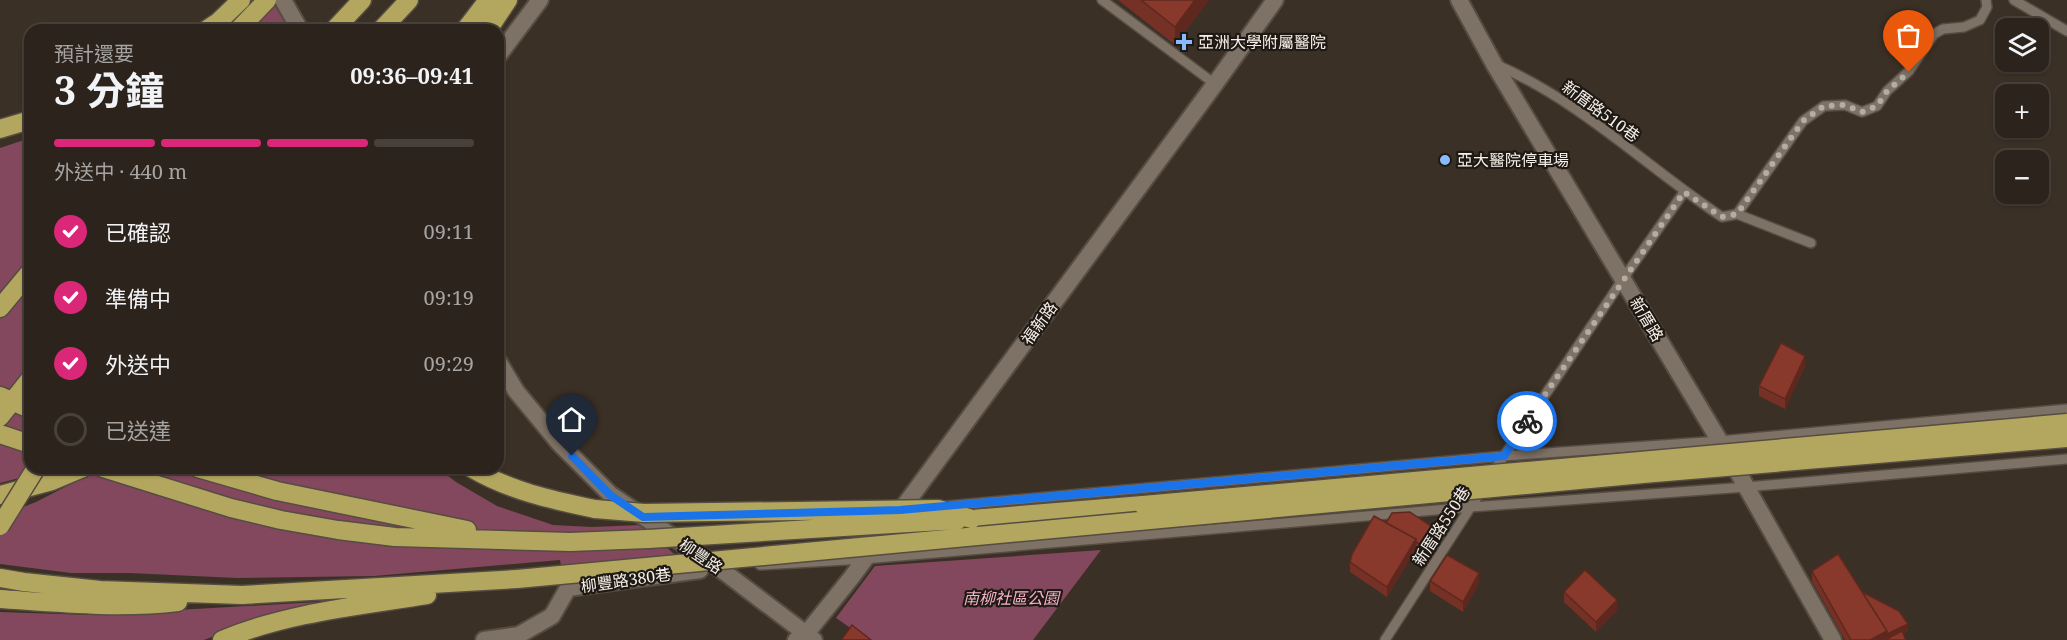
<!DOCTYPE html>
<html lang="zh-TW">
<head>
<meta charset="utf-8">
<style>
	body { margin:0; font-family:"Noto Serif","Noto Sans TC",serif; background:#342c25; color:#f1f3f6; height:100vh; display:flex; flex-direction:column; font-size:22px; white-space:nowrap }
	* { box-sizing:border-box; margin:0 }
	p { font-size:20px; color:#a6a4a3 }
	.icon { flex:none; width:33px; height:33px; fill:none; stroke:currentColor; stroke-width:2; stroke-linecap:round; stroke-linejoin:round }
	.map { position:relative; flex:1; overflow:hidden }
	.panel { position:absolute; left:24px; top:24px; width:480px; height:450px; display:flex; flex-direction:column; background:#2c241c; border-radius:18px; box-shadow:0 2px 4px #0004,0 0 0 2px #48413b }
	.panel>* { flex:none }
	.buttons { position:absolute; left:1995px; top:18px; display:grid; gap:12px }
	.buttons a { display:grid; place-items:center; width:54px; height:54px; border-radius:12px; background:#2c241c; box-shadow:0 2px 4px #0004,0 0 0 2px #48413b; font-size:30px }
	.pin { position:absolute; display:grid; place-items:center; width:51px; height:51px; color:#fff; margin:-62px -26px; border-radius:50% 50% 50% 0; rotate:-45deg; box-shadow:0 0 6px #0007 }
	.pin .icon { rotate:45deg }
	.courier { position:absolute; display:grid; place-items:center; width:60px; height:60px; margin:-30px; border:4px solid #1a73e8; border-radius:50%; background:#fff; color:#222; box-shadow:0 2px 8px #0007 }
	.summary em { font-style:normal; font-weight:700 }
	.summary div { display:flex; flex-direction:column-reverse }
	.summary { display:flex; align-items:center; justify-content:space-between; height:102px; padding:0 30px }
	h1 { font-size:39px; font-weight:700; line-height:45px }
	.bar { display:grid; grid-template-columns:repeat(4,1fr); gap:9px 6px; align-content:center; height:72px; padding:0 30px }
	.bar i { height:8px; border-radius:4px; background:#48413b }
	.bar .current { background:#db2777 }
	.bar p { grid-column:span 4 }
	ol { padding:0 30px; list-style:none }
	li { display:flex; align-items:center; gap:18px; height:66px }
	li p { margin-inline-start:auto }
	li .icon { padding:6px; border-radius:50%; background:#db2777; color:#fff; stroke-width:4 }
	li:last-child { color:#a6a4a3 }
	li i { width:33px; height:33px; border:3px solid #48413b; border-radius:50% }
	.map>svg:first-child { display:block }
</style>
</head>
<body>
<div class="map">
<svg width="2067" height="640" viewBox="0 0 2067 640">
	<rect width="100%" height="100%" fill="#3b3025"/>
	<path fill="#83485d" d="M251,0H273L290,30H220Z
		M30,138V468H57L0,483V148Z
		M102,468H438L456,482L497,506L553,525L592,527L641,525L689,567L564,582L560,560L374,576L237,578L129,573H71L0,564V516L36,502Z
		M1101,550L1033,640H868L836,618L875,566Z
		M318,602L247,623L204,640H0V612L89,615Z"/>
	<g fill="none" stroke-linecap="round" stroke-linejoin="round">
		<g stroke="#554c42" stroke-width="12">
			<path id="service" d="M1102,0L1215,84
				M2014,0L2067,31
				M1497,65C1580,101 1647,167 1722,217L1737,214L1803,121L1824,106L1845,105L1862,112L1877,106L1887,91L1909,71L1934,34L1943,29L1964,27L1980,20L1987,7L1986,0
				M1737,214L1811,243
				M1492,474L1623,279L1684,192
				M946,506L1504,456L1719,441L2067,409
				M760,565L865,559L1471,507L1746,487L2067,459
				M1385,640L1483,488"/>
		</g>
		<g stroke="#554c42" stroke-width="20">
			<path id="minor" d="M484,640L519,635L552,616L568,588L700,570
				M796,640L806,634L851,578L1215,84L1275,0"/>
		</g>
		<g stroke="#554c42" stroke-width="20">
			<path id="tertiary" d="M283,0L300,30
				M1459,0L1494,64L1731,460L1833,640
				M498,56L540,0
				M498,361L516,391L559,443L610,494L723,571L814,640"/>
		</g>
		<g stroke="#554c42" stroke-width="21">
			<path id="motorway" d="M206,30L218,22L241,0
				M238,30L267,0
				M334,30L362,0
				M381,30L409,0
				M465,30L488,0
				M488,30L508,0
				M0,129L30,120
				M0,308L30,272
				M0,396L30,409
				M0,417L30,379
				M0,434L30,444
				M103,468L231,508L281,520L338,530L395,537L570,542L648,539
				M198,468L277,491L467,530
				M471,468C510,491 552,500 595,509
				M0,495L52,481L83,468
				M972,519L1143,505
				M0,578L24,582L100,590L242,595L517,579
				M0,599C59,603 119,609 178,602
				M222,640C286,613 359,606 427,595"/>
		</g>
		<use href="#service" stroke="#7e7165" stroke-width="9"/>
		<use href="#minor" stroke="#7e7165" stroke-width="16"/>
		<use href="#tertiary" stroke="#7e7165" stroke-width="16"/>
		<use href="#motorway" stroke="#b3a75f" stroke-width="18"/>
		<g stroke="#554c42" stroke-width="21" stroke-linecap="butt">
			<path id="motorway-bridge" d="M1143,505L2067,423
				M595,509L644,513L938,509L972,519
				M0,526L36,468
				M648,539L958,520
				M517,579L1643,474L2067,438"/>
		</g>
		<use href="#motorway-bridge" stroke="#b3a75f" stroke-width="18"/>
	</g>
	<path fill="#753125" d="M1118,0H1209L1175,45Z
		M1805,366L1785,409L1759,396V386Z
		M1386,523L1435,536L1423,553L1416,549L1387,597L1350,572V562Z
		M1812,571L1862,592L1908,631L1903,634L1906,640H1845L1812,581Z
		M1430,581L1479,583L1463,612L1430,591Z
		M1564,592L1617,610L1596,632L1564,602Z"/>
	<path fill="#5f281e" d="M1195,0H1209L1175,45V27Z
		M1805,356V366L1785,409V399Z
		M1435,529V536L1423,553V546Z
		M1416,539V549L1387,597V587Z
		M1479,573V583L1463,612V602Z
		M1617,600V610L1596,632V622Z
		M1908,624V631L1889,640H1870L1887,631Z"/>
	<path fill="#88392b" stroke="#5f281e" stroke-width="1.5" d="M1141,0H1195L1175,27Z
		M1781,343L1805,356L1785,399L1759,386Z
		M1410,512L1435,529L1423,546L1416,542V539L1386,523L1392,513Z
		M1374,516L1416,539L1387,587L1350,562L1352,554Z
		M1838,554L1887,631L1870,640H1851L1812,571Z
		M1447,555L1479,573L1463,602L1430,581Z
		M1585,570L1617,600L1596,622L1564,592Z
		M1862,592L1899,611L1908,624L1887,634V631Z
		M852,625L871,640H843L842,639Z
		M1902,631L1906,640H1885Z"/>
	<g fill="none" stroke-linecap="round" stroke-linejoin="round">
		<path stroke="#b5aca4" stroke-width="6" stroke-dasharray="0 10.8" d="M1527,421L1684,192L1722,217L1737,214L1803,121L1824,106L1845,105L1862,112L1877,106L1887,91L1909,72"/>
		<path stroke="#1a73e8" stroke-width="8" d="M572,456L610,495L643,517L900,510L1504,456L1527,421"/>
	</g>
	<g fill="#89bafc" stroke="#1e1914" stroke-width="2">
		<path d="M1181 33h6v6h6v6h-6v6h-6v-6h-6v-6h6z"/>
		<circle cx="1445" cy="160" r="6"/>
	</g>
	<g text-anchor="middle" stroke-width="4.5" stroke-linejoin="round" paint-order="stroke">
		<g font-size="16" fill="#f6efe8" stroke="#1e1914" text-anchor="start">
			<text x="1198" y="48">亞洲大學附屬醫院</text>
			<text x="1457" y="166">亞大醫院停車場</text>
		</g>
		<g font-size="16" fill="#f6efe8" stroke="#1e1914">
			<text transform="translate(1601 111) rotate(36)" y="6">新厝路510巷</text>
			<text transform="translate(1647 319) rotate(59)" y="6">新厝路</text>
			<text transform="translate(1039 323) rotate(-54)" y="6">福新路</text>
			<text transform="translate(1441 526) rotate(-57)" y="6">新厝路550巷</text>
			<text transform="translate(701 556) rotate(34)" y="6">柳豐路</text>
			<text transform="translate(626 580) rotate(-8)" y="6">柳豐路380巷</text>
		</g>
		<g font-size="16" font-style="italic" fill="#f8b2c9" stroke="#1e1914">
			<text x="1011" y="604">南柳社區公園</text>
		</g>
	</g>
</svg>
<div class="buttons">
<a><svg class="icon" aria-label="layers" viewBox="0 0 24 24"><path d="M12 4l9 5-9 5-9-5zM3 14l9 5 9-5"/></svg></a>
<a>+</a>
<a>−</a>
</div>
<div class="pin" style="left:1909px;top:72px;background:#ea580c"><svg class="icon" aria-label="bag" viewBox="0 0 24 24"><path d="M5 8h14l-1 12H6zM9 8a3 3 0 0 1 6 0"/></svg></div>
<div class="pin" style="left:572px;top:456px;background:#1f2937"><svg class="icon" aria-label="home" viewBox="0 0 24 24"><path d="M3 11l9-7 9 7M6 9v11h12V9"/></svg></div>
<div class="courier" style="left:1527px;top:421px"><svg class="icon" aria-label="bike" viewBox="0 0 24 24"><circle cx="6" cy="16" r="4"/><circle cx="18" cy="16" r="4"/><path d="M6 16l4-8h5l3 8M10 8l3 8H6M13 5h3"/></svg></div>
<section class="panel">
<div class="summary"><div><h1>3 分鐘</h1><p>預計還要</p></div><em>09:36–09:41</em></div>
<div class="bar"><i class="current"></i><i class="current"></i><i class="current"></i><i></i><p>外送中 · 440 m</p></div>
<ol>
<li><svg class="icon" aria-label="check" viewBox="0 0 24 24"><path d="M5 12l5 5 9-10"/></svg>已確認<p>09:11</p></li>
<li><svg class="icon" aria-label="check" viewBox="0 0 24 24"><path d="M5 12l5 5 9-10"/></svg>準備中<p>09:19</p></li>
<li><svg class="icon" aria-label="check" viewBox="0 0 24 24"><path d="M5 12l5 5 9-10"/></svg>外送中<p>09:29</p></li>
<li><i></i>已送達</li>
</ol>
</section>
</div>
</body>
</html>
